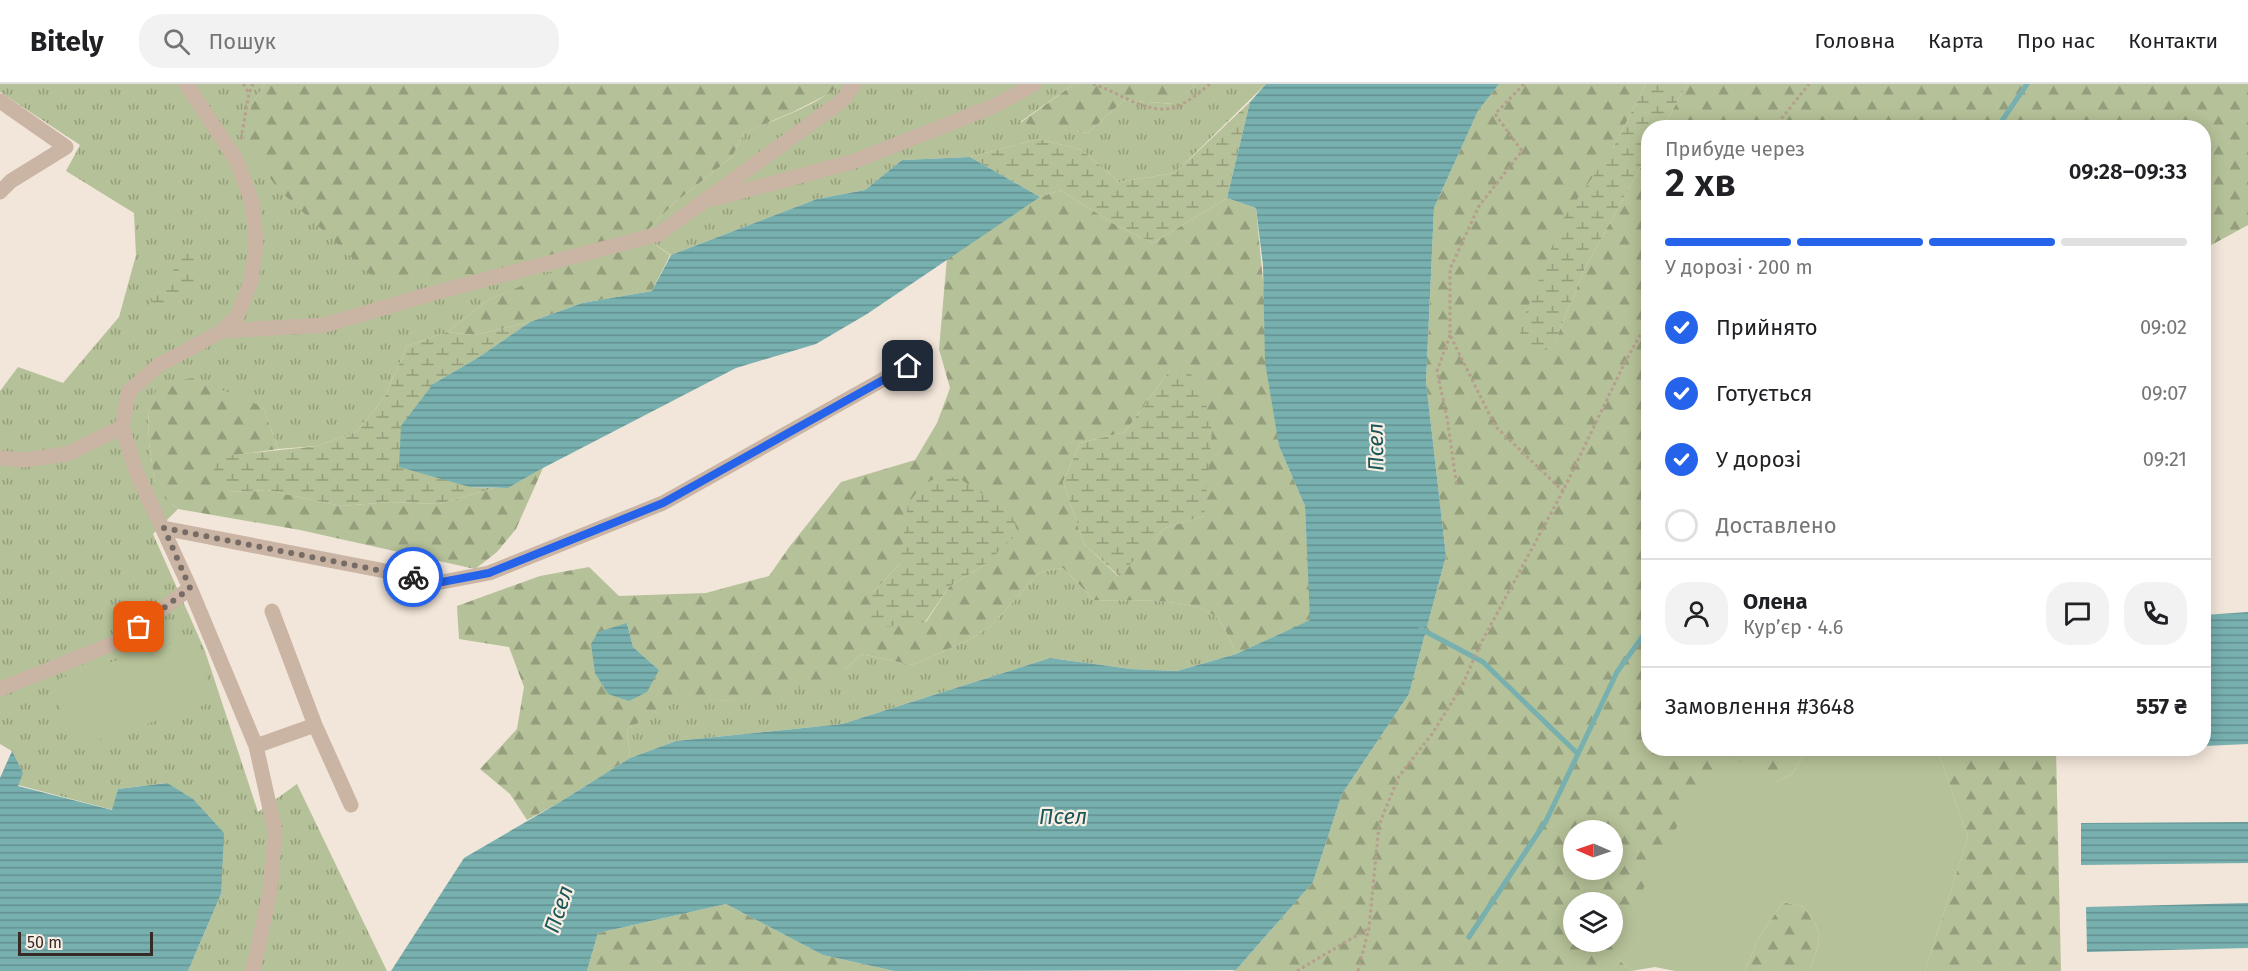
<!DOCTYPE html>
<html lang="uk">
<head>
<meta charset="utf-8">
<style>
	body { margin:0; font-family:"Fira Sans",sans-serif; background:#f2f2f2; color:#202124; height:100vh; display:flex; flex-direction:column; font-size:22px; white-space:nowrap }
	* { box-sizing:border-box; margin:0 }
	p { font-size:20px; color:#757577 }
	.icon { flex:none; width:33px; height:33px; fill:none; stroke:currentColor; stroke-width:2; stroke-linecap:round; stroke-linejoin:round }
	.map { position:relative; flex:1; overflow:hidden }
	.panel { position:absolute; left:1641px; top:36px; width:570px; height:636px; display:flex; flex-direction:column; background:#fff; border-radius:24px; box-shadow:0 3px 15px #0003 }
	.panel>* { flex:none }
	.needle { width:39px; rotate:272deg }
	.controls { position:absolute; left:1563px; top:736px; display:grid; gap:12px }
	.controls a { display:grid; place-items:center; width:60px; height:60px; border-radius:50%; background:#fff; box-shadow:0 3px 15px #0003; font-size:30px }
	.scale { position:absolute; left:18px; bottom:15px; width:135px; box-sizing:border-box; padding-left:6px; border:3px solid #352a26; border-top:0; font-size:16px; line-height:21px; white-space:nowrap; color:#352a26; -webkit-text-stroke:4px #faefe5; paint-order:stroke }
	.pin { position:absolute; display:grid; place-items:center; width:51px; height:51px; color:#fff; margin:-26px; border-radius:12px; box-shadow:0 3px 9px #0006 }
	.courier { position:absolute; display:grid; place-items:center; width:60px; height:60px; margin:-30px; border:4px solid #2563eb; border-radius:50%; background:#fff; color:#222; box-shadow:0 2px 8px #0007 }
	.head em { font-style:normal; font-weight:600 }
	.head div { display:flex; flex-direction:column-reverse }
	.head { display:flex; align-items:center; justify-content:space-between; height:102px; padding:0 24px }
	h1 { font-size:39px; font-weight:600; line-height:45px }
	.bar { display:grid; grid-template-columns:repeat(4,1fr); gap:9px 6px; align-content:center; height:72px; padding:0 24px }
	.bar i { height:8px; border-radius:4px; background:#e0e0e0 }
	.bar .current { background:#2563eb }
	.bar p { grid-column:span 4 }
	.line { display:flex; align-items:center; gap:15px; padding:0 24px; border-top:2px solid #e0e0e0 }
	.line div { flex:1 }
	.round { display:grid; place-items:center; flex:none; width:63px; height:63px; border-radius:24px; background:#f2f2f2 }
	ol { padding:0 24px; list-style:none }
	li { display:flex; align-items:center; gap:18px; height:66px }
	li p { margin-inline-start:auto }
	li .icon { padding:6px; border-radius:50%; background:#2563eb; color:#fff; stroke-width:4 }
	li:last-child { color:#757577 }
	li i { width:33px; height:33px; border:3px solid #e0e0e0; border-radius:50% }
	header { display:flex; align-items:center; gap:36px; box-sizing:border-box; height:84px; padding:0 30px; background:#fff; border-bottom:2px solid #e0e0e0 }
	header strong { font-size:28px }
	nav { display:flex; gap:33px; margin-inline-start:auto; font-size:21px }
	.search { width:420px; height:54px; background:#f2f2f2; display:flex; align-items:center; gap:15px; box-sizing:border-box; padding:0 21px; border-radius:24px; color:#757577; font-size:22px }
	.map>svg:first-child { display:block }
</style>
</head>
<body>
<header>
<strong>Bitely</strong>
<div class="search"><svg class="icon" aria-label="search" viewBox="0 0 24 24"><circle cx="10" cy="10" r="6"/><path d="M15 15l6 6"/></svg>Пошук</div>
<nav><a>Головна</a><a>Карта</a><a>Про нас</a><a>Контакти</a></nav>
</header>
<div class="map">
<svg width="2248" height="887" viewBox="0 0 2248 887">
	<defs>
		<pattern id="grass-tufts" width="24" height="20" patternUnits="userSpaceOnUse" patternTransform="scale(1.5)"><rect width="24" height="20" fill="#b5c198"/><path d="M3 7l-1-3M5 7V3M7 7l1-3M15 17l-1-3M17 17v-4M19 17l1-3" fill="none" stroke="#949d7c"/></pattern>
		<pattern id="forest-firs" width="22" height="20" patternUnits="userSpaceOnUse" patternTransform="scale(1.5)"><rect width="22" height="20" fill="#b5c198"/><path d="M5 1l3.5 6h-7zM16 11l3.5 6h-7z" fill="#949d7c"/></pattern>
		<pattern id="wetland-marsh" width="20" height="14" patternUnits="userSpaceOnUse" patternTransform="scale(1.5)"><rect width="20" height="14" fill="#b5c198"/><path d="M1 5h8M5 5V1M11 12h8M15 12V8" fill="none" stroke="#949d7c"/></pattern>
		<pattern id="water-rules" width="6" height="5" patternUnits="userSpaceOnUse" patternTransform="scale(1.5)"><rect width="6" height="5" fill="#77b0af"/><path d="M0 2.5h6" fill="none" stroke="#628f8e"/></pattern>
	</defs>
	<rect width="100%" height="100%" fill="#f2e5d9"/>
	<path fill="url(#grass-tufts)" d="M0,0H265L252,20L556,188L488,216L447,248L407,262L384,314L356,348L317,362L278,365L263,323L148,320L149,358L155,401L178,425L153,450L205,567L258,728L297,700L387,887H188L221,810V782L166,699L118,705L113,726L18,701L12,667L0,660V307L18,283L63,299L119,233L136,171L134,129L66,87L80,61L0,8Z
		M838,0H1074L1020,38L1088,49L1124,16L1173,20L1196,0H1266L1175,89L1119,98L1082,66L1039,55L970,73L902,76L865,106L817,115L671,171L653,159L644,150L673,120L732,73L744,49C768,38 823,20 838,0Z
		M1063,484L1094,516C1127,517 1191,512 1216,533C1225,541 1231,559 1236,570L1177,587L1131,585L1050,574L842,640L676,657L630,674L627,645L680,615L739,617L846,585L861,570L912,581L971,555L991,542L1040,488Z"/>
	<path fill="url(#forest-firs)" fill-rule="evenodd" d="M265,0H838L832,8L793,28L744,49L732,73L673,120L644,150L653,159L670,171L652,207L582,219L530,238L475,251L447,248L488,216L554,188L373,193L278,105L244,57L252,20Z
		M1074,0H1196L1174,20L1124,16L1088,49L1020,39Z
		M1499,0H1646L1613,64L1554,260L1585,184L1648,70V664L1808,665L1792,690L1774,699L1617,874L1631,887H1232L1236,886L1313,798L1342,710L1409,610L1446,472L1426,298L1434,124L1478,27ZM1574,747H1612V786H1574ZM1574,819H1612V858H1574Z
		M1687,0H2248V141L2204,165V44L1663,43Z
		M1060,106L1116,141L1153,159L1227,114L1256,124L1279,362L1305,422L1311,536L1236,570C1231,559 1225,541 1216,533C1190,512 1127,517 1094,516L1063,484L1040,488L991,542L971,555L912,581L861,570L846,585L782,610L739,617L680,616L627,645L630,674L555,721L527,736L510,710L480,685L517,645L524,603L509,563L459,555L457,522L540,492L589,483L619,512L706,509L769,492L790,462L841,398L915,376L937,339L950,304L939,265L947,174L1040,113ZM1170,286L1204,432L1165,444L1118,492L1084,460L1063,398L1080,359L1125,348ZM900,480H985L949,503L926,538L873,508ZM627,539L633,563L659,586L595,589Z
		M193,294L263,323L278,365L216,374L229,408L267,406L341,422L390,418L439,420L494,404H508L543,384L516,445L497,468L475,485L300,446L178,425L155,402L149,358L148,320L161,299Z
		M1937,665H2056L2061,887H1925L1968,753Z
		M1783,818L1804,823C1825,850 1821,856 1809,887H1745L1758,855Z
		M726,820L823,871L894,887H587L598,849Z"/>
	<path fill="url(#wetland-marsh)" d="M1646,0H1687L1663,43L1648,44V70L1585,184L1554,260L1537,269L1519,258L1522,238L1563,135L1613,64Z
		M1250,18L1227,114L1153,159L1116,141L1060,106L1040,113L970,73L1039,55L1082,66L1119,98L1175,89Z
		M186,169L195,173C199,207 180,226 147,223Z
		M530,238L479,273L433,300L470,403L494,404L439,420L390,418L341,422L267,406L229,408L213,395L215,373L317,362L356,348L384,314L407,262L447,248L475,251Z
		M1170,286L1190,289L1203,307L1212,347L1204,432L1165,444L1119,492L1084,460L1063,398L1080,359L1125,348Z
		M939,392L959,394L1011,429L1018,449L985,480L949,503L925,538L884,543L871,533L873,508L900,480L908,420L921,402Z"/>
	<path fill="#b5c198" d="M184,555L190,557L198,566L210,603L209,616L205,621L88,659L76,658L71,654L56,611L55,605L61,594Z
		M1808,665H1937L1968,753L1925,887H1809C1821,856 1825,850 1804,823L1783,818L1758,855L1745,887H1675L1655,883L1631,887L1617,874L1618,851L1691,717L1735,674L1774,699L1792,690Z"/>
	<path fill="url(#water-rules)" d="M1266,0H1499L1478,27L1434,124L1426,298L1446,472L1409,610L1342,710L1313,798L1236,886L894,887L823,871L726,820L598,849L587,887H391L464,774L555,721L630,674L676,657L842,640L1050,574L1131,585L1177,587L1236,570L1310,536L1305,422L1279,362L1265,278L1263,181L1256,124L1227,114L1250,18Z
		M970,73L1040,113L867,230L816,260L736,284L543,384L508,404L470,403L399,383L401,342L433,300L479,273L530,238L582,219L652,207L671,171L817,115L865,106L902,76Z
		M2248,528V660L2204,662V531Z
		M627,539L633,563L659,586L647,608L629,617L608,610L595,589L591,560L598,548Z
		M12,667L23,689L18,702L112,726L118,705L167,699L193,715L224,749L221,810L188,887H0V694Z
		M2248,738V779L2081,781V739Z
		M2248,819V864L2087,868L2086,823Z"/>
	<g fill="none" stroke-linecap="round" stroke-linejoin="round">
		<path stroke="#77b0af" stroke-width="5" d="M1997,44L2027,0
			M1421,545L1483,578L1578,670
			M1469,853L1546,737L1617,588L1648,545"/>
		<path stroke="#b69e8f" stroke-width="3" stroke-dasharray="3 3" stroke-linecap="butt" d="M243,0L249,9
			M1093,0C1120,8 1150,34 1178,22C1190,17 1200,8 1210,0
			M1524,0L1495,30L1522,67L1479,122L1450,185V251L1495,342L1563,407
			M1774,44L1809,0
			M241,55L249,9L253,0
			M1450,251L1437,287L1447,334L1457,403
			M1297,887L1369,844
			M1358,887L1369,844L1379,741L1399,692L1432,650L1462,602L1480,561L1563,407L1625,278L1648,237"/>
		<path stroke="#cab4a4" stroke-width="15" d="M186,0L237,77L253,122L256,161L251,197L237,233L222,247L159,281L129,307L122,343L136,387L190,504L256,662L275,747L270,807L253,887
			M0,17L66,63L11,97L0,108
			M713,115L852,78L994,22L1034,0
			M222,247L325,241L430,210L659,150L843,16L854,0
			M0,374L24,376L67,370L122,343
			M163,444L442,498L489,489L663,419L907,282
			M272,527L315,641
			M0,605L122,556L190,504
			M256,662L315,641L351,721"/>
	</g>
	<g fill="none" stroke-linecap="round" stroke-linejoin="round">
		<path stroke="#776b65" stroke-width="6" stroke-dasharray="0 10.8" d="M139,543L190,504L164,444L413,493"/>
		<path stroke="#2563eb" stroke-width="8" d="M413,493L442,498L489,489L663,419L908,282"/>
	</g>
	<g text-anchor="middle" stroke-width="4.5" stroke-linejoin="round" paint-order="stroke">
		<g font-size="22" font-style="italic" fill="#1b5758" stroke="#faefe5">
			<text transform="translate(1375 363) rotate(-91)" y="8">Псел</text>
			<text x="1063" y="740">Псел</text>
			<text transform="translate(558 825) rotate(-71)" y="8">Псел</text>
		</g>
	</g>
</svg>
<div class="controls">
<a><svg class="needle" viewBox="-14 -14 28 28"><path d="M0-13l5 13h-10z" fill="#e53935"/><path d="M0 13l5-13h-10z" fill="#757577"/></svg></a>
<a><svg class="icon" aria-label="layers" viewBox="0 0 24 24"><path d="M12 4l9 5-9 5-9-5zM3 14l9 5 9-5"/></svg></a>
</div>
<div class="scale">50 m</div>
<div class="pin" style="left:139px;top:543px;background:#ea580c"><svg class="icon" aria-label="bag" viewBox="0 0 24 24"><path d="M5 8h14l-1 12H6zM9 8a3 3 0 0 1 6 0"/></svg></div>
<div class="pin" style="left:908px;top:282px;background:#1f2937"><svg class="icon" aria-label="home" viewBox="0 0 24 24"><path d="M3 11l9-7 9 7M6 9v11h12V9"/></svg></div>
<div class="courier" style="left:413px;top:493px"><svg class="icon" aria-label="bike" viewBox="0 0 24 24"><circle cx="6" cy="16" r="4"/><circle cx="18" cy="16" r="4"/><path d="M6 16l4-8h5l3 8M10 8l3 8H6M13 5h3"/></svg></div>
<section class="panel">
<div class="head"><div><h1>2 хв</h1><p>Прибуде через</p></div><em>09:28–09:33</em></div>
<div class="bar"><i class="current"></i><i class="current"></i><i class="current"></i><i></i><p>У дорозі · 200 m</p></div>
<ol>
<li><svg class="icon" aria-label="check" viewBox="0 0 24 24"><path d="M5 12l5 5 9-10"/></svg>Прийнято<p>09:02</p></li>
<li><svg class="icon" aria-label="check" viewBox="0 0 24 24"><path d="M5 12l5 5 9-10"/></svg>Готується<p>09:07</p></li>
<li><svg class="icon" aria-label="check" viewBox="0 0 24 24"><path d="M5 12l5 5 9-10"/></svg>У дорозі<p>09:21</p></li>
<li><i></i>Доставлено</li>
</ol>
<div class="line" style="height:108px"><a class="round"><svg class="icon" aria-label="person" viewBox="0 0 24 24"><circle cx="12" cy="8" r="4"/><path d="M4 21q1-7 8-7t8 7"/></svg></a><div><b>Олена</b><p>Кур’єр · 4.6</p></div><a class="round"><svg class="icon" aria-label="chat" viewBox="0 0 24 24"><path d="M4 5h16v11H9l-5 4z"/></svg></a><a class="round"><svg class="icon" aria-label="phone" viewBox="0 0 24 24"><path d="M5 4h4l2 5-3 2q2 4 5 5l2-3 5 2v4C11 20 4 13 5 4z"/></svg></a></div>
<div class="line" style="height:78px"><div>Замовлення #3648</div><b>557 ₴</b></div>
</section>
</div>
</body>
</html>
